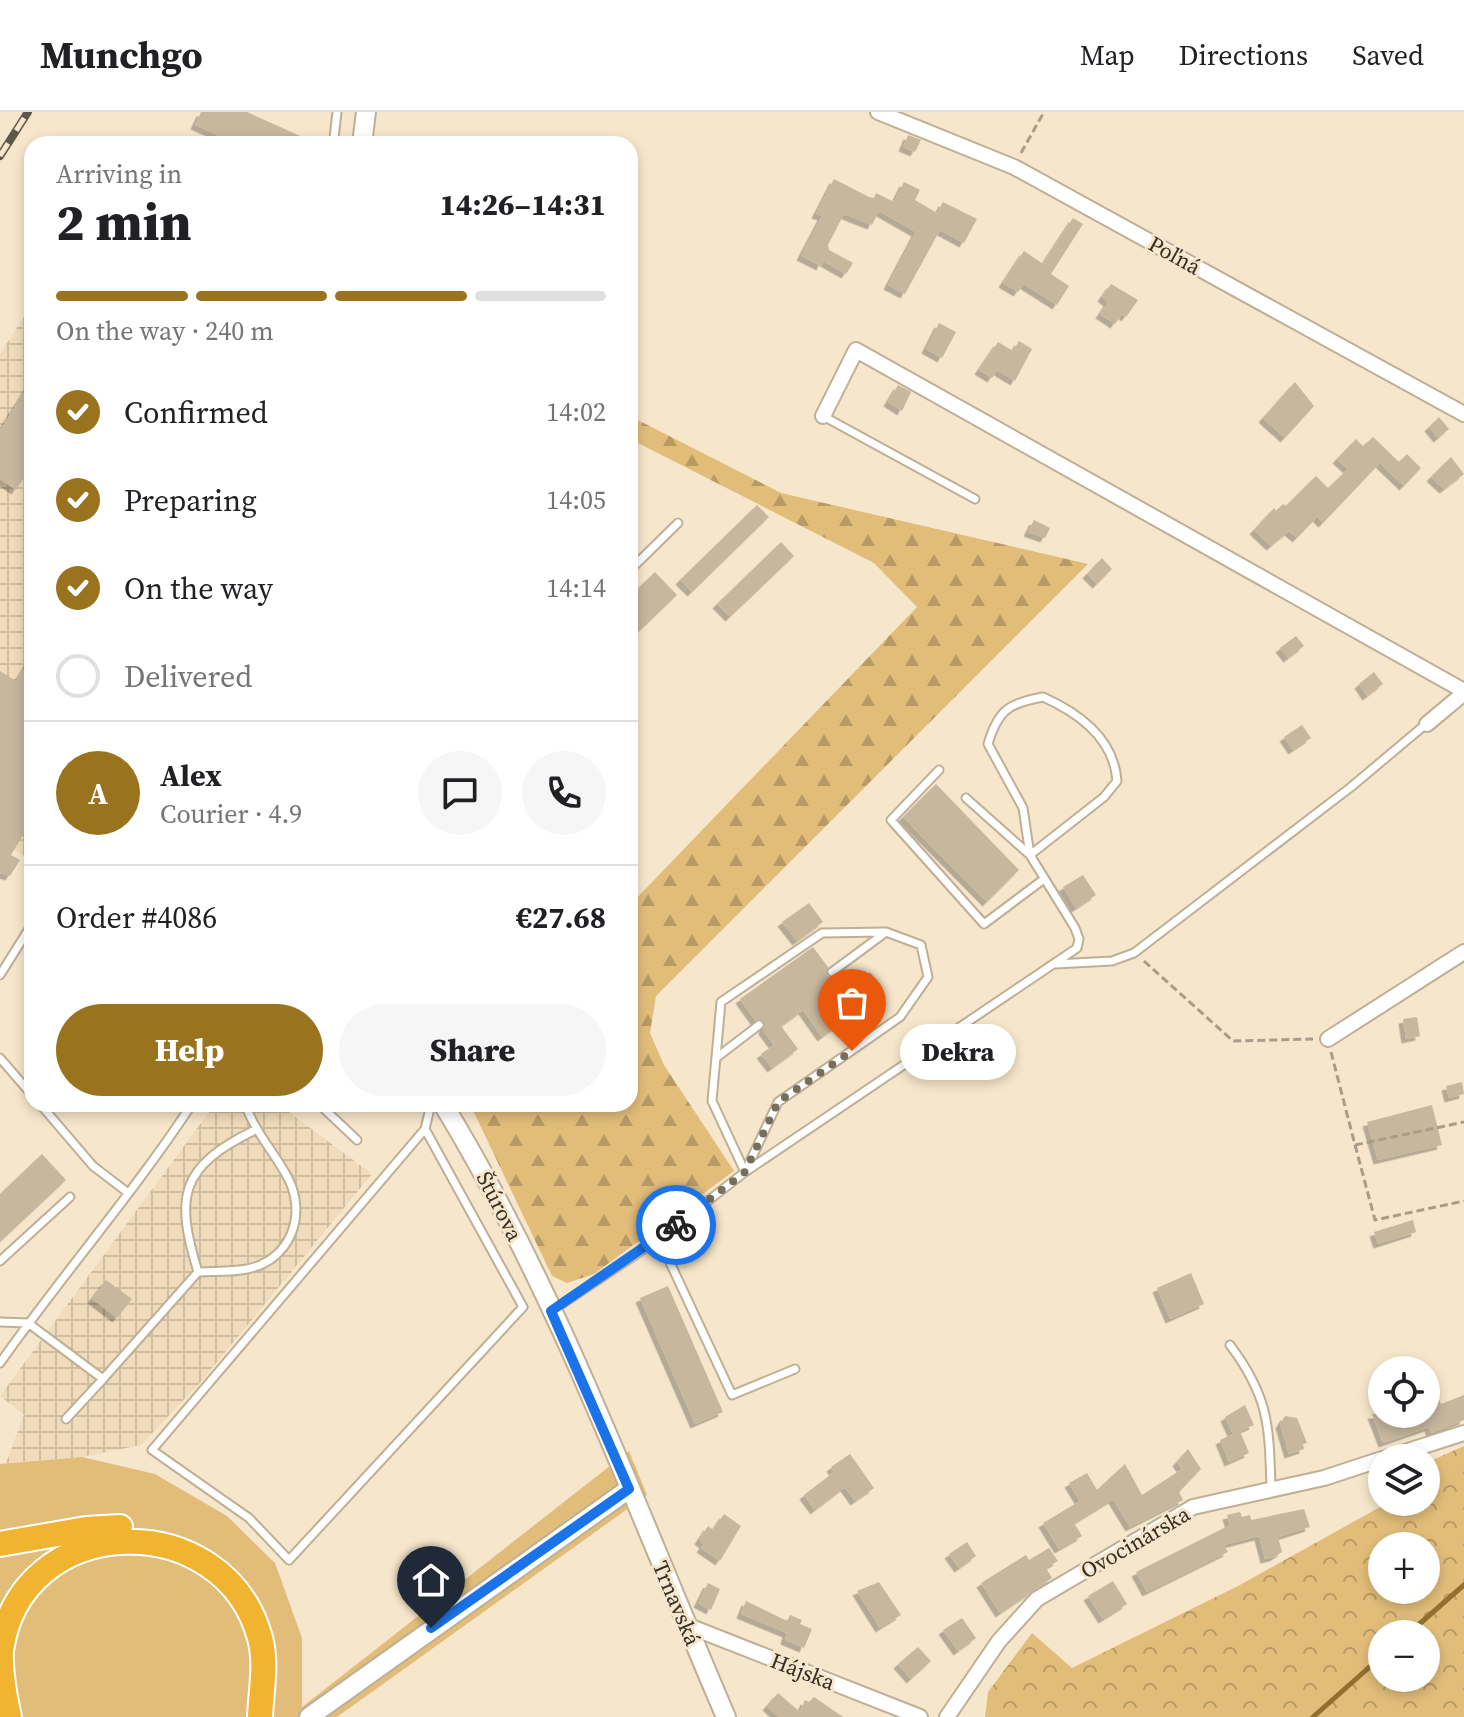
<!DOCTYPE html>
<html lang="en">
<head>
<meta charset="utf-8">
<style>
	body { margin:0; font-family:"Source Serif 4",serif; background:#f6f6f6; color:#202124; height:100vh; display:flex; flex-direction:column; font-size:30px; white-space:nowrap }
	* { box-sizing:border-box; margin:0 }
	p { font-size:26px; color:#757577 }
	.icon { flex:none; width:44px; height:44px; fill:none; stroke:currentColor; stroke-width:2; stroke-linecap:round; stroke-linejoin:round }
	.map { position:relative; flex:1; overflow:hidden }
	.side { position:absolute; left:24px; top:24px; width:614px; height:976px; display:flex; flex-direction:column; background:#fff; border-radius:24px; box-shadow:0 4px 12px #0003 }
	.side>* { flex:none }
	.buttons { position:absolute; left:1368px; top:1244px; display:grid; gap:16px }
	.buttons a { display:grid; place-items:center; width:72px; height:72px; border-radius:50%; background:#fff; box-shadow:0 4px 12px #0003; font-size:40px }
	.pin { position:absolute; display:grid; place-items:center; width:68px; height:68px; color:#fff; margin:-82px -34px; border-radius:50% 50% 50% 0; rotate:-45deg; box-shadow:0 0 8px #0007 }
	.pin .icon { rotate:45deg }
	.courier { position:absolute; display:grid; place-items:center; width:80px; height:80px; margin:-40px; border:6px solid #1a73e8; border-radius:50%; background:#fff; color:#222; box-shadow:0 2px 10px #0007 }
	.bubble { position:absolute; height:56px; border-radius:28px; background:#fff; box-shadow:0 4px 12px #0003; font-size:26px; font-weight:800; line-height:56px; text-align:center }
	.head em { font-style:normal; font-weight:800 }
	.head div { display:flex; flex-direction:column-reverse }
	.head { display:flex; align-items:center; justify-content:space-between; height:136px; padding:0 32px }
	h1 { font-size:52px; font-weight:800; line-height:60px }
	.bar { display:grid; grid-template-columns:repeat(4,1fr); gap:12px 8px; align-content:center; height:96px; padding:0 32px }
	.bar i { height:10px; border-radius:6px; background:#e0e0e0 }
	.bar .selected { background:#9a731f }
	.bar p { grid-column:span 4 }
	.line { display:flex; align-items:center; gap:20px; padding:0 32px; border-top:2px solid #e0e0e0 }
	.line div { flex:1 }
	.round { display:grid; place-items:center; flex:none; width:84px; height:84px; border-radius:42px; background:#f6f6f6 }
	ol { padding:0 32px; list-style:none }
	li { display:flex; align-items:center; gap:24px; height:88px }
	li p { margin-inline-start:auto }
	li .icon { padding:8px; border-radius:50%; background:#9a731f; color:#fff; stroke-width:4 }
	li:last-child { color:#757577 }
	li i { width:44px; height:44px; border:4px solid #e0e0e0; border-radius:50% }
	.button { display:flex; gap:16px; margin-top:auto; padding:16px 32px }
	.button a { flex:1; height:92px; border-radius:48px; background:#9a731f; color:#fff; font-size:32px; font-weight:800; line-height:92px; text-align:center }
	.button a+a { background:#f6f6f6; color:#202124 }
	header { display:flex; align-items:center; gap:48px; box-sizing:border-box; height:112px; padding:0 40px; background:#fff; border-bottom:2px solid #e0e0e0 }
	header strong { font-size:38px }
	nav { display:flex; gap:44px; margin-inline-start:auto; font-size:28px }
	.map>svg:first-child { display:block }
</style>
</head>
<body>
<header>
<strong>Munchgo</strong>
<nav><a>Map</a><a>Directions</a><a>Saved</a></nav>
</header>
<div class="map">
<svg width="1464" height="1605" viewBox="0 0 1464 1605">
	<defs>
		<pattern id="industrial-grid" width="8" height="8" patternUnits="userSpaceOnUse" patternTransform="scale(2)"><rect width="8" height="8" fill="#f0dcba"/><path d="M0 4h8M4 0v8" fill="none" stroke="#cebda0"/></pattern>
		<pattern id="forest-firs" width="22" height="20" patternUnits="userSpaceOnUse" patternTransform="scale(2)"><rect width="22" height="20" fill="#e2bd7a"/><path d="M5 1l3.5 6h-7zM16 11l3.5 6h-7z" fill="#b89a64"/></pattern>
		<pattern id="park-crowns" width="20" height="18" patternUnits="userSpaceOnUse" patternTransform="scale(2)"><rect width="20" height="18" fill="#e2bd7a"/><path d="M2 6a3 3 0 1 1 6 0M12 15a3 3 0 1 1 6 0" fill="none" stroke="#b89a64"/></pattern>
		<filter id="shadow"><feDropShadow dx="-4.5" dy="4.5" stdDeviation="0" flood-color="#0004"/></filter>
	</defs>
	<rect width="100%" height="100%" fill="#f6e6cb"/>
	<path fill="url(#industrial-grid)" d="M32,192V749L0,729V242Z
		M215,992H278L372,1062L198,1273L141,1333L82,1345L6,1351L24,1303L0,1284Z"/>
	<path fill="#e2bd7a" d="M629,1339L647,1383L337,1605H0V1352L82,1345L155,1362L227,1404L275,1451L302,1526V1595Z"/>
	<path fill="url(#forest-firs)" d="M630,304L781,381L1088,452L656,884L650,921L664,953L734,1059L594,1162L567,1171L552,1164L470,992H630V793L917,495L874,451L630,327Z"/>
	<path fill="url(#park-crowns)" fill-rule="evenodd" d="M1464,1334V1605H985L988,1580L1032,1521L1072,1556L1238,1474L1389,1390H1426V1355L1435,1347ZM1382,1434H1426V1478H1382ZM1382,1522H1426V1566H1382Z"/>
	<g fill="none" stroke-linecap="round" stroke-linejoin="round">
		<path stroke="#91702f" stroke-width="5" d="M1408,1522L1464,1473
			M1313,1605L1382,1544"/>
	</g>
	<path fill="#c6b79d" filter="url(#shadow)" d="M201,0H247L318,32H238L195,13Z
		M908,23L921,28L915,40L903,35Z
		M834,67L869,85L874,86L876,81L894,90L904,70L920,78L915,88L937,101L943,90L977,107L964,131L940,118L905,182L888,173L916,120L879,99L872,113L844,102L828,133L829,138L853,151L846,162L823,149L821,154L801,144L822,104L816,102Z
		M1073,106L1083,112L1051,162L1069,174L1057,193L1024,172L1018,180L1003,171L1024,139L1043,152Z
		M1111,172L1138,188L1126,205L1122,202L1115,212L1100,202L1108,190L1102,185Z
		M939,211L956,220L942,246L926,237Z
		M1019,229L1032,237L1015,269L997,258L992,266L979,258L998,230L1013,239Z
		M32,268V353L16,378L0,367V318Z
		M1295,270L1314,294L1285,326L1263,306Z
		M898,273L911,280L902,299L888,290Z
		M1439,305L1449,317L1438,326L1429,315Z
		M1373,325L1399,350L1407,342L1421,356L1404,374L1380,351L1323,411L1317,405L1297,426L1289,419L1271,434L1254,418L1274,396L1276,399L1283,392L1286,394L1316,364L1328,376L1348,357L1337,347L1356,327L1363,334Z
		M1451,345L1464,362L1444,377L1431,365Z
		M757,393L769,405L692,480L680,468Z
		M1034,408L1050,416L1045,426L1028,420Z
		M781,430L794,444L730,505L717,492Z
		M1102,446L1112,457L1097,472L1087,462Z
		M655,460L677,483L630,528V484Z
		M1296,524L1304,534L1288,546L1280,536Z
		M32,544V721L26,718L11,743L20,748L10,764L0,761V559L16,569Z
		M1374,560L1383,572L1367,584L1359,572Z
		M1302,613L1311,626L1293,638L1284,625Z
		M936,672L1019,758L987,790L903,705Z
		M1083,763L1096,783L1076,796L1063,775Z
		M809,791L823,810L797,829L782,810Z
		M813,835L828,855L827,864L836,865L846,878L870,860L884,879L822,925L803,898L781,914L798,937L772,956L761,942L774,933L763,918L765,910L755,908L740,887Z
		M1417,905L1420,924L1406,927L1403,907Z
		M1462,970L1464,982L1449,986L1446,974Z
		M1432,993L1442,1033L1378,1048L1367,1010Z
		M42,1042L66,1068L0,1130V1082Z
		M1413,1108L1416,1120L1378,1132L1374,1120Z
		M1191,1161L1204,1192L1170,1207L1157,1176Z
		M106,1168L132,1187L117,1206L92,1187Z
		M668,1174L723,1300L695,1312L640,1186Z
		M1426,1258L1441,1292L1464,1283V1308L1431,1321L1429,1315L1383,1331L1372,1302H1426Z
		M1245,1293L1254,1313L1240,1319L1249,1341L1229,1350L1220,1328L1233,1322L1225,1305Z
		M1285,1304L1297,1306L1307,1331L1303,1332L1304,1337L1289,1342L1280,1312Z
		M1188,1337L1201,1357L1179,1380L1183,1388L1130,1415L1113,1387L1074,1411L1082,1424L1059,1437L1043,1411L1080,1389L1069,1371L1087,1361L1097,1378L1125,1352L1142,1383L1182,1357L1177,1350Z
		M850,1342L874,1376L855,1389L845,1375L815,1398L804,1383L834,1360L831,1355Z
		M1304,1397L1310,1415L1278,1425L1282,1440L1274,1445L1265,1447L1259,1424L1224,1433L1228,1440L1147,1480L1136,1460L1230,1413L1227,1403L1240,1400L1242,1405L1250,1403L1251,1408Z
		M724,1402L741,1414L720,1449L701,1436L704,1432L699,1428L708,1414L713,1418Z
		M967,1430L976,1444L959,1456L949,1442Z
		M1049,1436L1058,1449L1046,1456L1052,1466L1000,1501L981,1471L1026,1443L1029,1448Z
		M1113,1469L1127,1492L1103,1507L1088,1484Z
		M879,1470L901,1503L880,1516L857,1479Z
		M708,1471L720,1477L711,1498L698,1491Z
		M746,1489L787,1509L790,1503L802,1508L800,1512L812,1517L804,1536L785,1528L787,1521L741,1502Z
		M962,1506L976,1526L958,1539L943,1518Z
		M918,1535L931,1549L911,1567L898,1552Z
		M778,1581L800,1600L805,1588L809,1590L814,1585L843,1605H779L767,1594Z"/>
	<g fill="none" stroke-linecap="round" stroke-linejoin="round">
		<g stroke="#beaf95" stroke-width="11">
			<path id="lane" d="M334,26L337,0
				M823,304L975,387
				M630,458L678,411
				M1043,585C1079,601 1114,627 1117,669L1104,685L1030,743L1023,696L988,632C998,598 1009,591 1043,585Z
				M939,658L891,708L984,812L1044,767
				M1055,852L1112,849L1134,841L1351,675L1426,612
				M0,863L32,812
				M0,946L32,983
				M716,946L759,913
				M40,992L93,1054L127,1080
				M319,992L357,1028
				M425,1017L152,1338L249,1406L289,1448L523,1195L425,1017L431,992
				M746,1058L778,990L900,905L928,865L921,833L886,820L832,860
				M745,1060L712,989L721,890L822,821L884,820
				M659,1127L732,1283L795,1257
				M0,1149L70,1085
				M198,1160C175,1085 179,1055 255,1018
				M553,1198L659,1127L745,1060L1077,836L1079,827L1075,816L1030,743L966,686
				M0,1210L28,1211L103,1267L198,1160C214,1159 232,1160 247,1157C291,1148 307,1103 288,1066C274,1040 255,1020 245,992
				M1230,1233C1269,1285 1269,1313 1271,1375
				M0,1251C62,1163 133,1082 192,992
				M66,1307L103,1267"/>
		</g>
		<g stroke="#beaf95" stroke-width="18">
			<path id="street" d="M878,0L1014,55L1464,302
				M823,304L856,238L1464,579
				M1427,612L1464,581
				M1328,927L1464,840
				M1386,1346L1464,1321
				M686,1513L920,1605
				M947,1605L999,1529L1037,1487L1193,1395L1324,1366L1382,1347"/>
		</g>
		<g stroke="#beaf95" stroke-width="22">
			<path id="secondary" d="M362,32L366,0
				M443,992C560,1184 637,1399 726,1605
				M309,1605L629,1377"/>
		</g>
		<g stroke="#fff" stroke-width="28">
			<path id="highway" d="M0,1432L86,1417L120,1415
				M9,1605C4,1583 0,1561 1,1539C20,1398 224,1393 260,1526C267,1551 261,1580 260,1605"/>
		</g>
		<path stroke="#a99d89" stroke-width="3" stroke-dasharray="8 4" stroke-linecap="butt" d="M1021,41L1044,0
			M1144,849L1233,929L1313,927
			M1331,940L1355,1033L1464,1010
			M1355,1033L1375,1108L1464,1089"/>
		<use href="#lane" stroke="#fff" stroke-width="7"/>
		<use href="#street" stroke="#fff" stroke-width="14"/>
		<use href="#secondary" stroke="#fff" stroke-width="18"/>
		<use href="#highway" stroke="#f1b430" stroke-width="24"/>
		<g stroke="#5f5749" stroke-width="8">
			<path id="rail" d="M0,44L28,0"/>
		</g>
		<use href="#rail" stroke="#f6e6cb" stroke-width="5" stroke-dasharray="15" stroke-linecap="butt"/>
	</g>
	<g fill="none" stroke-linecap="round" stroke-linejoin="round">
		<path stroke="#786e5e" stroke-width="8" stroke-dasharray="0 14.4" d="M676,1113L745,1060L778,990L852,939"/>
		<path stroke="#1a73e8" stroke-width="10" d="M431,1516L629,1377L551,1199L676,1113"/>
	</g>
	<g text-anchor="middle" stroke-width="6" stroke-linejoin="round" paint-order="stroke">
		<g font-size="22" fill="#342e24" stroke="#f6e6cb">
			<text transform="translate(1175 143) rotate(29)" y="8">Poľná</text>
			<text transform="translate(500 1094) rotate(63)" y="8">Štúrova</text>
			<text transform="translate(1135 1430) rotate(-30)" y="8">Ovocinárska</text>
			<text transform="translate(677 1491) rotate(67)" y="8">Trnavská</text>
			<text transform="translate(803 1559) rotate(21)" y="8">Hájska</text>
		</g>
	</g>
</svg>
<div class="buttons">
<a><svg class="icon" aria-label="locate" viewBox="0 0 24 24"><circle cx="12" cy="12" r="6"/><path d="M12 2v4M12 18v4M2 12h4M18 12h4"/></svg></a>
<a><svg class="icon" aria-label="layers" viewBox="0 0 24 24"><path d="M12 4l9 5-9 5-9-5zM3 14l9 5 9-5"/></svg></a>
<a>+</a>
<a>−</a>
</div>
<div class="pin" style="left:852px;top:939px;background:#ea580c"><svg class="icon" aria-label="bag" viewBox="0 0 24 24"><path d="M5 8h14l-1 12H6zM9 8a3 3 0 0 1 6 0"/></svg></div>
<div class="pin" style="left:431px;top:1516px;background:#1f2937"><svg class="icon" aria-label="home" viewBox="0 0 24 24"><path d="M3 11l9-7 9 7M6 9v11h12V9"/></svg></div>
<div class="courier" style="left:676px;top:1113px"><svg class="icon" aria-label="bike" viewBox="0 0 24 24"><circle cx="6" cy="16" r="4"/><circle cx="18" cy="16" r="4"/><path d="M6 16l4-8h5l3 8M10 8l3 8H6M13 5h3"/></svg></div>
<div class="bubble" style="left:900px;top:912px;width:116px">Dekra</div>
<section class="side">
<div class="head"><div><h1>2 min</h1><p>Arriving in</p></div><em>14:26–14:31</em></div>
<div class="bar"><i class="selected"></i><i class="selected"></i><i class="selected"></i><i></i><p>On the way · 240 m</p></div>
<ol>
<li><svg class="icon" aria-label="check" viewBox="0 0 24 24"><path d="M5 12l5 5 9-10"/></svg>Confirmed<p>14:02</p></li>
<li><svg class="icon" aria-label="check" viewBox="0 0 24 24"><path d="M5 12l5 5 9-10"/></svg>Preparing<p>14:05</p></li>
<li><svg class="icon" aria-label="check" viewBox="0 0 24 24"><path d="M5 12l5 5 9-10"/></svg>On the way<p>14:14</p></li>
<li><i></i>Delivered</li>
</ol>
<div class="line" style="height:144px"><b class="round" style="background:#9a731f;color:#fff">A</b><div><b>Alex</b><p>Courier · 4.9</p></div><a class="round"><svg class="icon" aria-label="chat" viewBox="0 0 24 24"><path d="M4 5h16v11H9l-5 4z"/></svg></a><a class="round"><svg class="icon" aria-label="phone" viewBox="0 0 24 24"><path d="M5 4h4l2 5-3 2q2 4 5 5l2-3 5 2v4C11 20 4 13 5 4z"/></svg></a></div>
<div class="line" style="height:104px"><div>Order #4086</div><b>€27.68</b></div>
<div class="button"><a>Help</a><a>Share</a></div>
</section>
</div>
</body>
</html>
